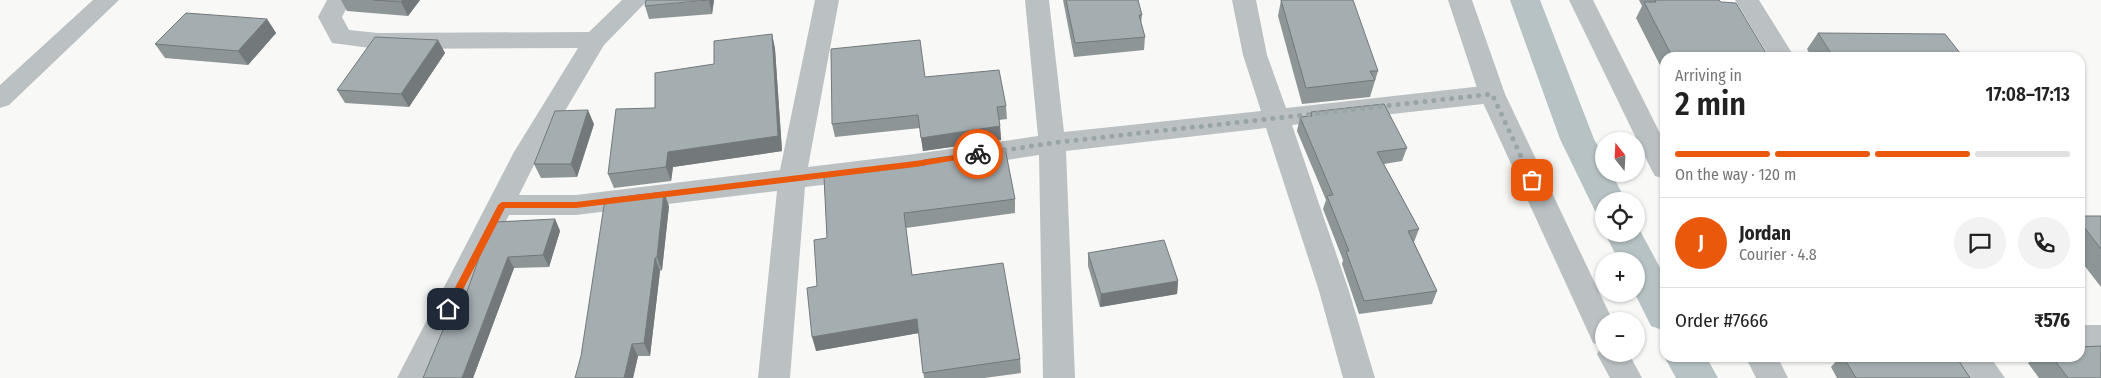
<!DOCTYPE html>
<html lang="en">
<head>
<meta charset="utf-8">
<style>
	body { margin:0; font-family:"Fira Sans Condensed",sans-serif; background:#f2f2f2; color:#222; height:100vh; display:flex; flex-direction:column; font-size:19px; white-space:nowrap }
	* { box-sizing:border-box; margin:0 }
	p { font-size:16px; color:#767676 }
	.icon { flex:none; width:28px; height:28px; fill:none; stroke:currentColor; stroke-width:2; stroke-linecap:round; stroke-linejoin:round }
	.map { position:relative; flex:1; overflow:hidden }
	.drawer { position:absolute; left:1660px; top:52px; width:425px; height:310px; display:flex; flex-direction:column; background:#fff; border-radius:15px; box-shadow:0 1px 4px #0004 }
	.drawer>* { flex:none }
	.needle { width:32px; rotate:342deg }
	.controls { position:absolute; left:1595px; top:132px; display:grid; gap:10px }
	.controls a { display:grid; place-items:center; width:50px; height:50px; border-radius:50%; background:#fff; box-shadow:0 1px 4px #0004; font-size:25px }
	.pin { position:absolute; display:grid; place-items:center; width:42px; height:42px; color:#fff; margin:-21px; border-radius:10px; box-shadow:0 2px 8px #0006 }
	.courier { position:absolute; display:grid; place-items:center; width:50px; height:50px; margin:-25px; border:4px solid #ea580c; border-radius:50%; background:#fff; color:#222; box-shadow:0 1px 6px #0007 }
	.head em { font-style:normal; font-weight:600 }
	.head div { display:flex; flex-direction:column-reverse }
	.head { display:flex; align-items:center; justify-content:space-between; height:85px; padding:0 15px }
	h1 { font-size:32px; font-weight:600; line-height:38px }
	.bar { display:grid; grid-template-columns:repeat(4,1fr); gap:8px 5px; align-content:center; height:60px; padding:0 15px }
	.bar i { height:6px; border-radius:4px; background:#e0e0e0 }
	.bar .active { background:#ea580c }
	.bar p { grid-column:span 4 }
	.line { display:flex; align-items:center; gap:12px; padding:0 15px; border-top:1px solid #e0e0e0 }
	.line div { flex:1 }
	.round { display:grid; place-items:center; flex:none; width:52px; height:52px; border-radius:26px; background:#f2f2f2 }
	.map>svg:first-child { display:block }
</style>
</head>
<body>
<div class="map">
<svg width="2101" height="378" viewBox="0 0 2101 378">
	<rect width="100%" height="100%" fill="#f8f8f6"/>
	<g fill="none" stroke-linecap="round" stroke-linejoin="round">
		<path fill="#b6c2c4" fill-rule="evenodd" d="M1510,0H1540L1594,139L1604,157V174H1612L1626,201H1604V213L1595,211L1560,139Z
			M1636,223L1665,277V331L1651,326L1635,294L1636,261H1619L1605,234H1636Z
			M1665,358H1707L1718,378H1676Z"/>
		<path fill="#bbc1c3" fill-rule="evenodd" d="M93,0H119L9,105L0,108V85Z
			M327,0H351L342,17L349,30L378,33L589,32L622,0H648L604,45L540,153L519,195H576L780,170L815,0H839L808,167L915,154L1038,136L1025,0H1049L1064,132L1261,111L1243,55L1232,0H1256L1267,55L1286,108L1492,85L1501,88L1505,94L1501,100L1492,103L1292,125L1349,291L1375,378H1343L1319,291L1266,128L1066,151L1075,378H1043L1039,155L915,174L805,187L790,378H758L777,191L576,215H509L429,378H397L514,152L578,48L378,49L332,43L318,17Z
			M1569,0H1593L1665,143V179L1655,176L1651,169Z
			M1735,0H1759L1795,58H1770Z
			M2080,325H2101V351H2080Z
			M1746,358H1778L1788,378H1756Z
			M1957,358H1991L2005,378H1970Z"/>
		<path fill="#bbc1c3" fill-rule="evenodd" d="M1448,0H1472L1505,94L1613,321H1604V354H1629L1642,378H1610L1597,354L1602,346L1593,343L1589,334L1479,94Z"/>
	</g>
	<path fill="#8d9597" d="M341,0H420L408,16L347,11Z
		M714,0L712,14L649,19L645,6Z
		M1063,0H1138L1142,15L1141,24L1145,37L1144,50L1074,57Z
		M1281,0L1378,71L1370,97L1302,104L1278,16Z
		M1639,0H1719L1769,58H1665V75L1636,18L1642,6Z
		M267,19L276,33L248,65L165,58L155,44Z
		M1818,33L1964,58H1812L1807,49Z
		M772,34L775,49L782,151L673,167L671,181L614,188L608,174L714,64Z
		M438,40L445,53L409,107L345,103L337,90Z
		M925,77L1006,106L1007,119L999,120L1000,126L1001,140L923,151L920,128L835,137L832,124Z
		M1311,112L1407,148L1402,161L1384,164L1419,229L1414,242L1437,291L1432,304L1359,314L1342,264L1343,260L1323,209L1326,200L1297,131L1300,117L1310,116Z
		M594,124L577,177L541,178L534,164Z
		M824,177L1015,199V213L906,228L912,275L1020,359L1021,373L984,378H924L919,333L816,351L817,286L827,238Z
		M669,206L662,270L660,271L650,356H638L633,378H575Z
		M2080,216H2101V287L2080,260Z
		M555,219L560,231L549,267L514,268L473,378H423L462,306L496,222Z
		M1088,253L1178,281L1177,294L1100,307L1088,266Z
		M1839,358H1957L1970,378H1837L1831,367Z
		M2034,358H2080L2101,378H2039L2028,363Z"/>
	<path fill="#73797b" d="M403,0H420L408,16L401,2Z
		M709,0H714L712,14Z
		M267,19L276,33L248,65L238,51Z
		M772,34L775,49L782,151L673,167L671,181L666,167L668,152Z
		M438,40L445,53L409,107L401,94Z
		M588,110L594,124L577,177L571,164Z
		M1000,126L1001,140L923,151L921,138Z
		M664,192L669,206L662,270L657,257Z
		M555,219L560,231L549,267L543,255Z
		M508,257L514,268L473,378H462Z
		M655,258L660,271L650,356L644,343Z
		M1178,281L1177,294L1100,307L1101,294Z
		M917,319L919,333L816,351L812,337Z
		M632,344L638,356L633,378H624Z"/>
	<path fill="#a4adb0" stroke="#73797b" d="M373,0H403L401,2Z
		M646,0H709L645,6Z
		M1066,0H1138L1142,15H1139L1145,37L1075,43Z
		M1281,0H1353L1378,71H1370L1375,80L1306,88Z
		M1655,0H1719L1721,2L1736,3L1769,58H1673L1644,2H1656Z
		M186,13L267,19L238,51L155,44Z
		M1818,33L1945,34L1964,58H1834Z
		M772,34L778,136L668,152L666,167L608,174L616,109L655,108V73L714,64V41Z
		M375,37L438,40L401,94L337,90Z
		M920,40L925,77L999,70L1006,106L997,107L1000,126L921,138L918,115L832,124L831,49Z
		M1384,104L1407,148L1377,152L1419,229L1408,231L1437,291L1364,301L1346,251H1349L1327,196L1333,195L1300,117L1312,116L1311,112Z
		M588,110L571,164H534L555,111Z
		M1005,148L1015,199L904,213L912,275L1003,263L1020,359L923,373L917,319L812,337L807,288L817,286L814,240L827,238L824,177L925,165L924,160Z
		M664,192L657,257L655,258L644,343L632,344L624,378H575L581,356L605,199Z
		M2080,216H2101V249L2080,222Z
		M555,219L543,255L508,257L462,378H423L453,306H462L481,252L496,222Z
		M1164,240L1178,281L1101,294L1088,253Z
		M2101,346V378H2068L2053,358H2080V347Z
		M1844,358H1957L1970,378H1856Z"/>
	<path fill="#ea580c" d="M978,152H981V156L915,167L576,208H505L452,311H445L444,309L498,205L502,202H576L915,161Z"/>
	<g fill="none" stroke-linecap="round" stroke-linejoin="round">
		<path stroke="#99a4a7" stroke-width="5" stroke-dasharray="0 9" d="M978,154L1052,143L1492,94L1532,180"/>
	</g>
</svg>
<div class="controls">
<a><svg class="needle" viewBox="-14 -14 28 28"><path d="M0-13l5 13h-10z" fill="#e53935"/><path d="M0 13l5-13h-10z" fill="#767676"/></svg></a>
<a><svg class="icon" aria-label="locate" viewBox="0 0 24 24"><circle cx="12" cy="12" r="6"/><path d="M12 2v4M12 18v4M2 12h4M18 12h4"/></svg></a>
<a>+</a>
<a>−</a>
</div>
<div class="pin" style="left:1532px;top:180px;background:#ea580c"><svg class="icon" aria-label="bag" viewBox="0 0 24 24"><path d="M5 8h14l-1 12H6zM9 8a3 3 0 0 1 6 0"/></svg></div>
<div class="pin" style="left:448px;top:309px;background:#1f2937"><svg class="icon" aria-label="home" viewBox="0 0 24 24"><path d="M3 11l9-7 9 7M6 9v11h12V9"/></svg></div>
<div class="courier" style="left:978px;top:154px"><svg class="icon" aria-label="bike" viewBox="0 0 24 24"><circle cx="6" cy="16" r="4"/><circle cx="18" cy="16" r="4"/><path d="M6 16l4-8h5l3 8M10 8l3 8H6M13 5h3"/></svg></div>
<section class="drawer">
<div class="head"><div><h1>2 min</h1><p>Arriving in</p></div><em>17:08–17:13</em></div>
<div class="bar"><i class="active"></i><i class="active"></i><i class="active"></i><i></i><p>On the way · 120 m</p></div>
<div class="line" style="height:90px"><b class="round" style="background:#ea580c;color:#fff">J</b><div><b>Jordan</b><p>Courier · 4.8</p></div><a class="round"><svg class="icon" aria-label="chat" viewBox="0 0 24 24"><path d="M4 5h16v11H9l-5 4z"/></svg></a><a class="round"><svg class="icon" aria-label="phone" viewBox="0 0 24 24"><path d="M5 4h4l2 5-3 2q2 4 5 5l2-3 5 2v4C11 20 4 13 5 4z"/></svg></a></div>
<div class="line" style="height:65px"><div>Order #7666</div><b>₹576</b></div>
</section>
</div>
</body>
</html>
